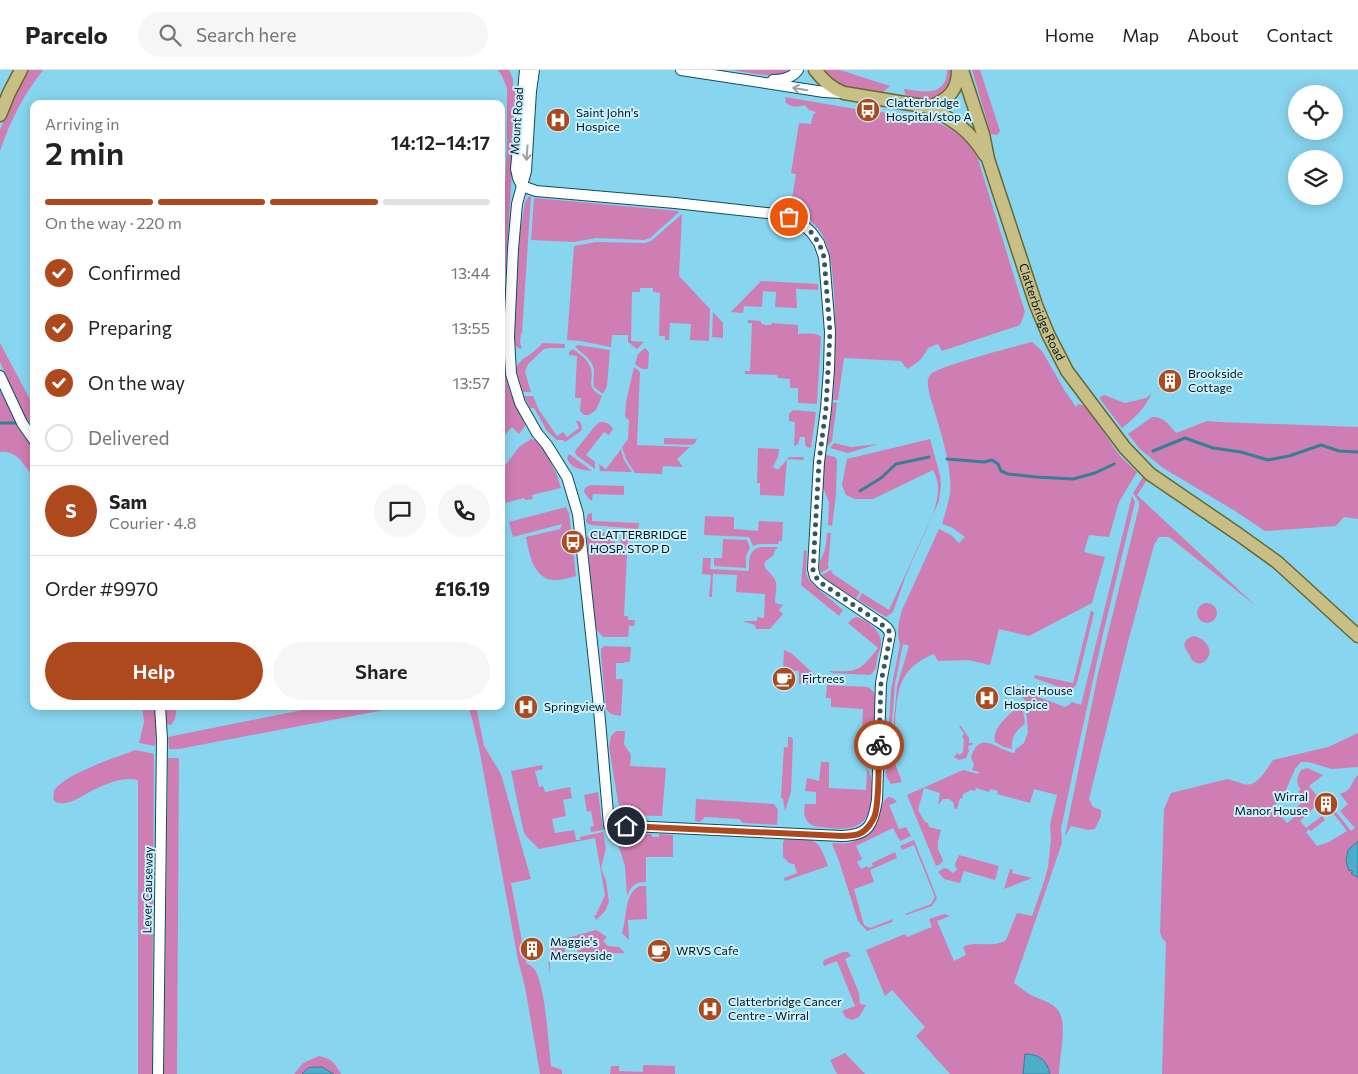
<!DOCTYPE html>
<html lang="en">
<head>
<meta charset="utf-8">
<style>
	body { margin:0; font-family:Commissioner,sans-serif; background:#f6f6f6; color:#222; height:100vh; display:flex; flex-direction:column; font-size:19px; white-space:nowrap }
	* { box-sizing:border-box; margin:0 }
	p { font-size:16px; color:#767676 }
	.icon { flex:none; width:28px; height:28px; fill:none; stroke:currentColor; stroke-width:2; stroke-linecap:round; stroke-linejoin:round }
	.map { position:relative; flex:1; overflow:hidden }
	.sheet { position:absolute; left:30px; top:30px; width:475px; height:610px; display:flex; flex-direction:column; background:#fff; border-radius:10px; box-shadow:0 2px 12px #0003 }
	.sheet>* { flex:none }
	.buttons { position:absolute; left:1288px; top:15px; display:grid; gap:10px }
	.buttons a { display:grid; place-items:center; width:55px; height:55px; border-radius:50%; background:#fff; box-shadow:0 2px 12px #0003; font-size:25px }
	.pin { position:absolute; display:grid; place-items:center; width:42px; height:42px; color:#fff; margin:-21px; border:2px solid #fff; border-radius:50%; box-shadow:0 1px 5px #0007 }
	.courier { position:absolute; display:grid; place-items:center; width:50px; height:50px; margin:-25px; border:4px solid #ae491e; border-radius:50%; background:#fff; color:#222; box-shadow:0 1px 6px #0007 }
	.head em { font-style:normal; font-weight:600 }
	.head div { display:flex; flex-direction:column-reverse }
	.head { display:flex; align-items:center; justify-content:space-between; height:85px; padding:0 15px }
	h1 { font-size:32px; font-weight:600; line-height:38px }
	.bar { display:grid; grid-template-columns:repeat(4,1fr); gap:8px 5px; align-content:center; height:60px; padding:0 15px }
	.bar i { height:6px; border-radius:4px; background:#e0e0e0 }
	.bar .current { background:#ae491e }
	.bar p { grid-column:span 4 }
	.line { display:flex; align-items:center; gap:12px; padding:0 15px; border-top:1px solid #e0e0e0 }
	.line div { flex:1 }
	.round { display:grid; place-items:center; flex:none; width:52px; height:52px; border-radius:26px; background:#f6f6f6 }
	ol { padding:0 15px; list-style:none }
	li { display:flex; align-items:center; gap:15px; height:55px }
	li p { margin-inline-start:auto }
	li .icon { padding:5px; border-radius:50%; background:#ae491e; color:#fff; stroke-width:4 }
	li:last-child { color:#767676 }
	li i { width:28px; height:28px; border:2px solid #e0e0e0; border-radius:50% }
	.action { display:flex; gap:10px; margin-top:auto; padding:10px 15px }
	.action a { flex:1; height:58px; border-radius:30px; background:#ae491e; color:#fff; font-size:20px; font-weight:600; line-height:58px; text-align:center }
	.action a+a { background:#f6f6f6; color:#222 }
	header { display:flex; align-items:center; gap:30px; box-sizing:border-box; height:70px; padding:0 25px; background:#fff; border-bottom:1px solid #e0e0e0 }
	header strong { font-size:24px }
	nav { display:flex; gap:28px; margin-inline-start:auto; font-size:18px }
	.search { width:350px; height:45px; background:#f6f6f6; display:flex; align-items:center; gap:12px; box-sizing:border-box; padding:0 18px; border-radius:28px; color:#767676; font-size:19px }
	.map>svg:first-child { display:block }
</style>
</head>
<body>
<header>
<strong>Parcelo</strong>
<div class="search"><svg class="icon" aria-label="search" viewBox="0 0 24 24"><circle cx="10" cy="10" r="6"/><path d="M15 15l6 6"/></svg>Search here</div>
<nav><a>Home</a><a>Map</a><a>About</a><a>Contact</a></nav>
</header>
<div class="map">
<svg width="1358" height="1004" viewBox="0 0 1358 1004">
	<rect width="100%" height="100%" fill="#88d5ef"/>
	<path fill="#cf7eb3" d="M27,0H43C23,26 11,49 0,81V60L15,23Z
		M498,0H509L513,9V20L517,22L502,260C503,280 503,300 509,319C513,332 522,343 525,356L519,364L512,357L501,369V180L507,79V18L502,6Z
		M731,0H792C777,11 748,2 731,0Z
		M822,0H840L890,16L882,23H874L843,17L832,11Z
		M947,0H954L947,22C944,24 940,26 937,28C929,31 912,29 905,24L904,19C923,22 947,27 947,0Z
		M972,0H980L1000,61L997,65L991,64Z
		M785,27L862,40V43L871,45L872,41C912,46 958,47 978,89L1025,242L1020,255L942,281L938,274L928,278C923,288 917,294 907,299L901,291L844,288L838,330H833C835,294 836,258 834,222C832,201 832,178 819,160C808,145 790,138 773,136V132L791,134L796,104L791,103L799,53L811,54L813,45L816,42L809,40L805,35C797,37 793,38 786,33Z
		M531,126L522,263H521L520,272L522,279C516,278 514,274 513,269L520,163L525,133L528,127Z
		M535,128L678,141L679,142L650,168L644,170L596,168L574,172L531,170L534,129Z
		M682,144L679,206L710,239L709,271L690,270L691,254L670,253L669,270H665V266H659L660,223L653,222V218H640V222H632L631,271L644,272L637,279L628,272V265H612L611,277L580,271L567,270L574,176L596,172L645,173L651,171Z
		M761,211L818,214V220L796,219L797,238L775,237L776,222L763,221L762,237L744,236L743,243L731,242Z
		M713,242L723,253V268L712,267Z
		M748,250L761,251V253L765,255H771L772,253L798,255V264C805,264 816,262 821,267L817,334L798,333V318H790V309L778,308L777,305L745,304V301H750L752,253H748Z
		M1032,272L1042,281L1065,321L1076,337L1078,334L1085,336L1120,386L1137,402L1119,432L1109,467L1089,465L1084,482L1105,487L1092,533L1029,566L999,559L990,595L968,590L938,591L934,584C898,598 897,622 895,656L893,660L897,616L909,576L903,574L895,614L891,666L888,669L891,620L900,574C896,562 899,551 902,540L939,459L951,465L959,473L965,467L951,457L942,454C945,444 948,434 950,424C953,393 937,352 929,322C928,315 926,310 931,304C938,296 1017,276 1032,272Z
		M0,273L34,337V351L28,353L25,350L0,292Z
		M543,273L565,274V278H549L544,279L528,294L525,302L531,322H523L516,300L518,294L523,289L531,284Z
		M578,275L610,280L607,316L603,324L594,317C593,311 594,306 594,300C593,290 582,283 575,277Z
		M645,278L649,282L648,299H642L635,294L638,284Z
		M573,279C579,284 587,288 590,296C596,311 583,316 602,326L596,340L589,345H584L580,341L581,328H575L577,286L569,285V282Z
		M634,297L640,302L637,375L690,377L677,389L683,397L663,396L662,404L635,403L626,389L622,377L628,369L629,350L626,348L625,346L626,332Z
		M0,321L18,355L34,377V408C24,396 18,380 0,382Z
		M1152,323C1144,339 1136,347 1122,358L1100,329V327L1104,325L1125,333L1146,328Z
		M524,326H533L539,340L557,366L563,362L567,367L579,358L576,351H579C582,354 583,358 581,361L565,372L563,370H557L547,361L534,338H530Z
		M833,332L837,333L832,371L827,377L825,373Z
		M793,340L816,342L811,378L807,377L805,375V367H800L798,374L794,376L795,352L789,351V344Z
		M1152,347C1165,347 1168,354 1176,363L1207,351L1220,352L1358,357V449L1344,447L1336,456L1265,461L1235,441L1163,398L1140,379L1128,364Z
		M600,352C606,352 610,353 613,359L609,365L604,362L586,385L595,392V399L576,385L575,381L595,356Z
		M664,368L697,369L696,372L692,375L664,374Z
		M531,369L539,371L541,374L556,403L561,418L532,425L533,429L525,430L524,428L501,434V401L519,377Z
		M930,369L940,405L941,415L939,431L906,505L893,542L886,547L858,530L862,523L889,540L933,444C938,429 941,414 933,400L873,429H855L846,425L842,415L847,389Z
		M834,373L851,377L878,374L848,383L830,378Z
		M758,378L779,379L778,387L773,397L778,400L789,387H804L803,390L787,389L784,426L760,425V413H757Z
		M621,379L624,390L632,402L600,401L599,394L606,399Z
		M569,384L592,401C581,400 571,399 567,388Z
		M827,385L835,387L837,390L836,425L832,456L828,455L829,432L822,415L824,386Z
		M1143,407L1147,410L1137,425L1256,536L1169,467H1159L1154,475L1128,572L1089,729L1093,737L1101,740V746L1095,759L1088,760L1071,756L1065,766L1098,604L1139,437V432L1133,423Z
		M591,415L624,416V425L593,424L592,431L589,429L584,422C584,418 587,416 591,415Z
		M1132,426L1135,432L1103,564L1068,725L1061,759L1062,773L1014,913C1020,917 1027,923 1033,926C1041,930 1051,932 1057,939C1069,952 1059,987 1059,1004H950L916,966L925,957L892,920L885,926L866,880L905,864L907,867L932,857L929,849L944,844L950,846L937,851L954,891L966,885L963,877C976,870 992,879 1006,870L1017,843L1032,846L1044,812L1048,797L1051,769L1050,755L1057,725L1034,719L1030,733L997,724L998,721L990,719L989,722L976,718L975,721L971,720L963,724L962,729L960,728L957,739L954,738V733L949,729H943L938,735L940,723L924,718L918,740L925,752L928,753L929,757L941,760C939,768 936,775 939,782C941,785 942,788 943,791L939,795L936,796L907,725L963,700L978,704L979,702L972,700L974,695L971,687C981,658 997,681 1015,683V680L1024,673L1028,662L1025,630L1019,625L1022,621L1065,637L1069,635L1072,632L1081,635Z
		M566,437L569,443L576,506C569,508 559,511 552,510C533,507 529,483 526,467L560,459L562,454L513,467L509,452Z
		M592,443V451L639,453L638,459L591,455L586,452L587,447L588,444Z
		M705,446L734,447V459L758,461L759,451L783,452L782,471H779L778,474H759L753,476L749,467L704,465Z
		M594,462L607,463L613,465L615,469L614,484L627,485L624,546H628V550H635L634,556H629L628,567H603L596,559L587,468L589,465Z
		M827,463H831L828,495L829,498L821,503C817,491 822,490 825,479C827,474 826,468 827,463Z
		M623,464H638V468H631V471H628L627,480L620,479L621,467Z
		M723,469L747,470L750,478L746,486V498L714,496V488H722Z
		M761,477H778L775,480L773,486C753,497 774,501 776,513C777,519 775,527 775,533L783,535L779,540L783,544L770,559H756L755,555L742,551H757V547L764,548L765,524L736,522L737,505L713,504L712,527H709L711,505L702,504L703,488H711L710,499L749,501C749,490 748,480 761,477Z
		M804,480L807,481L806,503L809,511L843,540L839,546L801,515Z
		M831,500L833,504L860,522L856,529L827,510L822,505Z
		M1197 543a10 10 0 1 1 20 0a10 10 0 1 1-20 0Z
		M1091,540L1094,543L1077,613C1075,617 1073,619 1068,620L1034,608L1035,605L1073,613Z
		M856,547C866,549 882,561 881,573C881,579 878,583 877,589C876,596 876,601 870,605L833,603L829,601C859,602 860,601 878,578L848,553L852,549Z
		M1193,566C1203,567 1215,579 1207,589C1204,594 1197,595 1193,591C1191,589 1190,586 1189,584C1182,576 1183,570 1193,566Z
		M604,576L631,577L630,592H625L624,593H616V609H623L621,646L611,644L606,639L601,585V579Z
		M784,580L791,583L814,604L816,608C814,616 806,614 799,614V601L783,600Z
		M827,615L868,617L874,622L876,626L874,674C873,680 871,682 865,684L867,658H862L863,639L831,637V628H826Z
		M1022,633L1025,654C1015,661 1011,668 1012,679L1004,677L995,672C991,657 1013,642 1022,633Z
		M142,636H156L157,647L155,676L139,673L144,652Z
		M164,636H176C176,644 176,650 171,655L167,654Z
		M322,636H405L179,679H169L168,667Z
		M468,636H476L484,676L501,704L531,809L511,813L526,893C530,895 532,896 535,900C546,919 548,972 551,996L562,1000V1004H540L525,917L518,890L479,678L472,649Z
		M959,656H961L969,668V673H972L974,674L968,676L969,681L966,688L959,690L954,687L957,683L960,685L963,682L964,670L962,667L964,664Z
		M616,661H625L624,674L631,685L630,696L666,698L662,746L631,745L623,740L618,732L609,677L611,666Z
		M1358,663V697L1332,699L1308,692H1301L1295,699L1285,722L1274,737L1275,740L1287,753L1297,745L1293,740L1305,730L1298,722L1301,719C1295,713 1297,707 1301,700L1307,698L1323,705L1309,716L1321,731L1300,751L1306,758L1322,746L1325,750L1311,761L1309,759L1306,762L1317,776L1329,772L1347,761L1333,743L1336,742L1351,761L1355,758L1340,741L1348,734L1340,724L1341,723C1352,722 1351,711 1358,705V1004H1162L1166,872L1162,868L1160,862L1164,739L1171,723L1227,709C1233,710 1238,712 1243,714C1258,718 1266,699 1273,690L1328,677Z
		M788,667H791L793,670L791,722L785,741L783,729L781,727L784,677H788Z
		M887,678H889L902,712L891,714L886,706Z
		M136,680L154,684L152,1004H138V710C123,706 106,714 93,720C83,725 71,735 60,733C56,733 56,732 53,729C54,727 54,722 54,721C62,705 119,686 136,680Z
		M168,688H179L177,1004H164Z
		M821,692H829V718L866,720L867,699C873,707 872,715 872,725C870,754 858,761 829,758C822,757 813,758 808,752C803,747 804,740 805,734H816V722L805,721L807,708L819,711Z
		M542,695L543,699L535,701L539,717L543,716L545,722L570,717L572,728L563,730L566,746L552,749L555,763L574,760L576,770H580V767L603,762L606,778L601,798L606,811L609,832L605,841L596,850L594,845H596L605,825L595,768L539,779L525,765L523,759L511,701Z
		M598,722L603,760L591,762L590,757L594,756L591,741L587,742L584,725Z
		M888,727L893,728L897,732L889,735L899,759L906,757L911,766L900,771L893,758L856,776L862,789L857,792L861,799L867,796L868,798L873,796L872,793L895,782L897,788L870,800L874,812L854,819L864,855L870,858L893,849L892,852L867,861L858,851L839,791L832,774L834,773C839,773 844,774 849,773C861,769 875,759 879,748C882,740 881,732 888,727Z
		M696,729L774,734L778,740L777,755L743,753L739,749L705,747L700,752L695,751Z
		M632,764H652V767H659V764L673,765V787H646V812C635,812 631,816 627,826L625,796L619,777L622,768Z
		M786,767C815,769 818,767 828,796L785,811L784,808L797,803L794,794L789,793L783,787V772Z
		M914,770L937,828L932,836L906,845L905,844L931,834L935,827L914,775L902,780L900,776Z
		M959,785L999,796L995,810L964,801L960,813L944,809L938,802L944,798L948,799L953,803L957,800L955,794Z
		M1010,799L1013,800L1012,803L1032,808L1004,819Z
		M640,816H646L647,849L628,850L629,870L622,863C627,849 624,822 640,816Z
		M596,860L607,867L603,871L608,876L619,877L625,883L580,884L567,868Z
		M562,870L565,875V884H553L552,891H550V905C548,890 546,877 562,870Z
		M843,882H848L851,886L845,889L859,923L860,934L866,935L859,947L852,950L846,948L842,941L855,936L837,891L824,896L823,893L824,890Z
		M845,983L865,1004H837L830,990Z
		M319,986C332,989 334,992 341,1004H294L303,993Z
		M643,995L675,996V1004H610L611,996H619V1001L643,1002Z"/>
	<path fill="#4eadca" stroke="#377f96" d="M1358,771V808L1351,803L1353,802L1351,800L1349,801L1346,791L1348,780Z
		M1025,984C1039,984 1047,990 1050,1004H1023Z
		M314,997H322L334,1004H302L308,998Z"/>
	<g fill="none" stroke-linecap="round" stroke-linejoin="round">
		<path stroke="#377f96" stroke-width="3" d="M0,353H15
			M33,357H34
			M1153,381L1185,368L1213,378L1241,382L1268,390L1289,386L1321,375L1339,381L1358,382
			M947,389L984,392L992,390L998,394L1001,401L1008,404L1036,407L1073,409L1095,403L1114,394
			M860,421L881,408L896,394L929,387"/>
		<g stroke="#0c4e5f" stroke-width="12">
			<path id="minor" d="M681,0L824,22L841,23
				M773,10C783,10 792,8 798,0
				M522,116L536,121L675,133L776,144L789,147L802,154L811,162L819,173L824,187L830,262L829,299L826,339L819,392L813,499L815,507L821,513L879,552C884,555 889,558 890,564L881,613L877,730C873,755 869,765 842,766L609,755L598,628L578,444L567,407L547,375L537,363L520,333L511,304L509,267L513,179L517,134L526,101L531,21L534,0
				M522,116L518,108L516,99L525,0
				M0,306L22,353L34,370
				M158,1004L162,669L160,636"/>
		</g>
		<g stroke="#6a682d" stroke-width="15">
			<g id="major">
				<path d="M815,0C824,11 831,18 844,23L929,37C948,30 958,21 958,0"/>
				<path id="s1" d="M962,0L983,64L988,89L1036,235L1048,264L1067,301L1125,378L1150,404L1238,464L1277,492L1358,566"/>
				<path d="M929,37C954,51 969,59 985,85"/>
				<path d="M0,45L9,23L21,0"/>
			</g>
		</g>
		<use href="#minor" stroke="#fff" stroke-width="10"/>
		<use href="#major" stroke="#c8bf87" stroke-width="12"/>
	</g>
	<defs><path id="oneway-shaft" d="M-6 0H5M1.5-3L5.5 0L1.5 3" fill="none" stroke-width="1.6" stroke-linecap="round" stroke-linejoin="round" transform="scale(1.25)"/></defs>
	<g stroke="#99a1a4">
		<use href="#oneway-shaft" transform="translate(800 19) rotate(-171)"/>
		<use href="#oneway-shaft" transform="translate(527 83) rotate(94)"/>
	</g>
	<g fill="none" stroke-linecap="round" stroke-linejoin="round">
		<path stroke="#305765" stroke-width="5" stroke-dasharray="0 9" d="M789,147L802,154L811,162L819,173L824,187L830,262L826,338L819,392L813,500L816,507L821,513L879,552L889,561L890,568L881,612L879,675"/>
		<path stroke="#ae491e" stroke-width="6" d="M626,756L842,766C848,766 855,766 861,763C867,760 873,751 875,745C880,725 878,696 879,675"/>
	</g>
	<defs>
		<g id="bus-disc" transform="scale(1.25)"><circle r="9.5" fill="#ae491e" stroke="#cbf0fd"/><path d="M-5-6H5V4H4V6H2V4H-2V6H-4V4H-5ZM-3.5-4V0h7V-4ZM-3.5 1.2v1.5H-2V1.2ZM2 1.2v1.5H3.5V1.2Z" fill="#fff"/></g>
		<g id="hospital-disc" transform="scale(1.25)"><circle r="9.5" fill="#ae491e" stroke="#cbf0fd"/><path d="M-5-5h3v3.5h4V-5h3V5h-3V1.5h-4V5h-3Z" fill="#fff"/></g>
		<g id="building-disc" transform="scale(1.25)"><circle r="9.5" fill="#ae491e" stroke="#cbf0fd"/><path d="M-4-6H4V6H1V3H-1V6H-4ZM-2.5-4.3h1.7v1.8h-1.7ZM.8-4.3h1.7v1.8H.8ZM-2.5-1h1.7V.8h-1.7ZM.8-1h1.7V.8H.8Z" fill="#fff"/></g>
		<g id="cafe-disc" transform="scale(1.25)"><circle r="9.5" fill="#ae491e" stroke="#cbf0fd"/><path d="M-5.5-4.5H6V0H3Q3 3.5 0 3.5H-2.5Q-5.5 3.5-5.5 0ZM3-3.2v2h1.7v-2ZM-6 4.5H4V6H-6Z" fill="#fff"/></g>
	</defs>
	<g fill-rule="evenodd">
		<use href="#bus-disc" x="868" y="40"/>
		<use href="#hospital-disc" x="558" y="50"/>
		<use href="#building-disc" x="1170" y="311"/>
		<use href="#bus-disc" x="573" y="472"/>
		<use href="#cafe-disc" x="784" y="609"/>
		<use href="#hospital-disc" x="987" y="628"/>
		<use href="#hospital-disc" x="526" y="637"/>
		<use href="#building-disc" x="1326" y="734"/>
		<use href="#building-disc" x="532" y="879"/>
		<use href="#cafe-disc" x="659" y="881"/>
		<use href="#hospital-disc" x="710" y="939"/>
	</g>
	<g text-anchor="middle" stroke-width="4" stroke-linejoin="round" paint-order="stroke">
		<g font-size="12" fill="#00131b" stroke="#cbf0fd" text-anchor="start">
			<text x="886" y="37">Clatterbridge<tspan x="886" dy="14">Hospital/stop A</tspan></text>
			<text x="576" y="47">Saint John's<tspan x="576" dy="14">Hospice</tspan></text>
			<text x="1188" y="308">Brookside<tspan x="1188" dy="14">Cottage</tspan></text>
			<text x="590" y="469">CLATTERBRIDGE<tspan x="590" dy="14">HOSP. STOP D</tspan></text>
			<text x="802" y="613">Firtrees</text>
			<text x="1004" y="625">Claire House<tspan x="1004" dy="14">Hospice</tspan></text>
			<text x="544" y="641">Springview</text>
			<text x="1308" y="731" text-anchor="end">Wirral<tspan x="1308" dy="14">Manor House</tspan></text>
			<text x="550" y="876">Maggie's<tspan x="550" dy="14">Merseyside</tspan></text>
			<text x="676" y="885">WRVS Cafe</text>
			<text x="728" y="936">Clatterbridge Cancer<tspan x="728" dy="14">Centre - Wirral</tspan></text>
		</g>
		<g font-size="12" fill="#00131b" stroke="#cbf0fd">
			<text transform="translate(517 51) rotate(-86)" y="4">Mount Road</text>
			<text dy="4" stroke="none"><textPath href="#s1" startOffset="255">Clatterbridge Road</textPath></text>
			<text transform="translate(148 820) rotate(-89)" y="4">Lever Causeway</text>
		</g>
	</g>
</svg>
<div class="buttons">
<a><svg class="icon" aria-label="locate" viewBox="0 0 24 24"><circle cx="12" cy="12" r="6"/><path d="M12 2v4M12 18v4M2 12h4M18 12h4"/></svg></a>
<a><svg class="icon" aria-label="layers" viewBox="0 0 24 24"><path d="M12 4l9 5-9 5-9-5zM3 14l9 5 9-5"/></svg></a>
</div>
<div class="pin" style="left:789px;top:147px;background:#ea580c"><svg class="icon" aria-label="bag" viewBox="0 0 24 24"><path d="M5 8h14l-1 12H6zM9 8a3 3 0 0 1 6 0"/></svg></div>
<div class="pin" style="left:626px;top:756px;background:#1f2937"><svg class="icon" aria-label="home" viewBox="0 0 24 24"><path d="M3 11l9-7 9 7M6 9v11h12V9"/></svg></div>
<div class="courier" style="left:879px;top:675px"><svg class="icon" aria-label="bike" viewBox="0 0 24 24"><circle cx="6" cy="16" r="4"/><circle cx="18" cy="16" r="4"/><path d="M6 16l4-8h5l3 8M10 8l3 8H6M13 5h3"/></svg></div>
<section class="sheet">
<div class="head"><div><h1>2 min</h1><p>Arriving in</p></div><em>14:12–14:17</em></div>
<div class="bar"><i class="current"></i><i class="current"></i><i class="current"></i><i></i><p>On the way · 220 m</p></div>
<ol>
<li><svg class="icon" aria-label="check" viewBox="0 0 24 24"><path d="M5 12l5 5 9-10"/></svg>Confirmed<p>13:44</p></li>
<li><svg class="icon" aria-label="check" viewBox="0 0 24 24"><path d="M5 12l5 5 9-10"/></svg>Preparing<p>13:55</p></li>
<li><svg class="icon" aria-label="check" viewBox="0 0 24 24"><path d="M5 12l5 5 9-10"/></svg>On the way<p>13:57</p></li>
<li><i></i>Delivered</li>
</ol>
<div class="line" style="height:90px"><b class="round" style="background:#ae491e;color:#fff">S</b><div><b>Sam</b><p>Courier · 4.8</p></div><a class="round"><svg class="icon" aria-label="chat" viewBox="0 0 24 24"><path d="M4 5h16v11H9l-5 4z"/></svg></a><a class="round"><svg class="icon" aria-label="phone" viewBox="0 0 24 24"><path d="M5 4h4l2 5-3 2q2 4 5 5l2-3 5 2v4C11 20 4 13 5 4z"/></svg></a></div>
<div class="line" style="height:65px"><div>Order #9970</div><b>£16.19</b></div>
<div class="action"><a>Help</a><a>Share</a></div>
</section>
</div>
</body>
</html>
